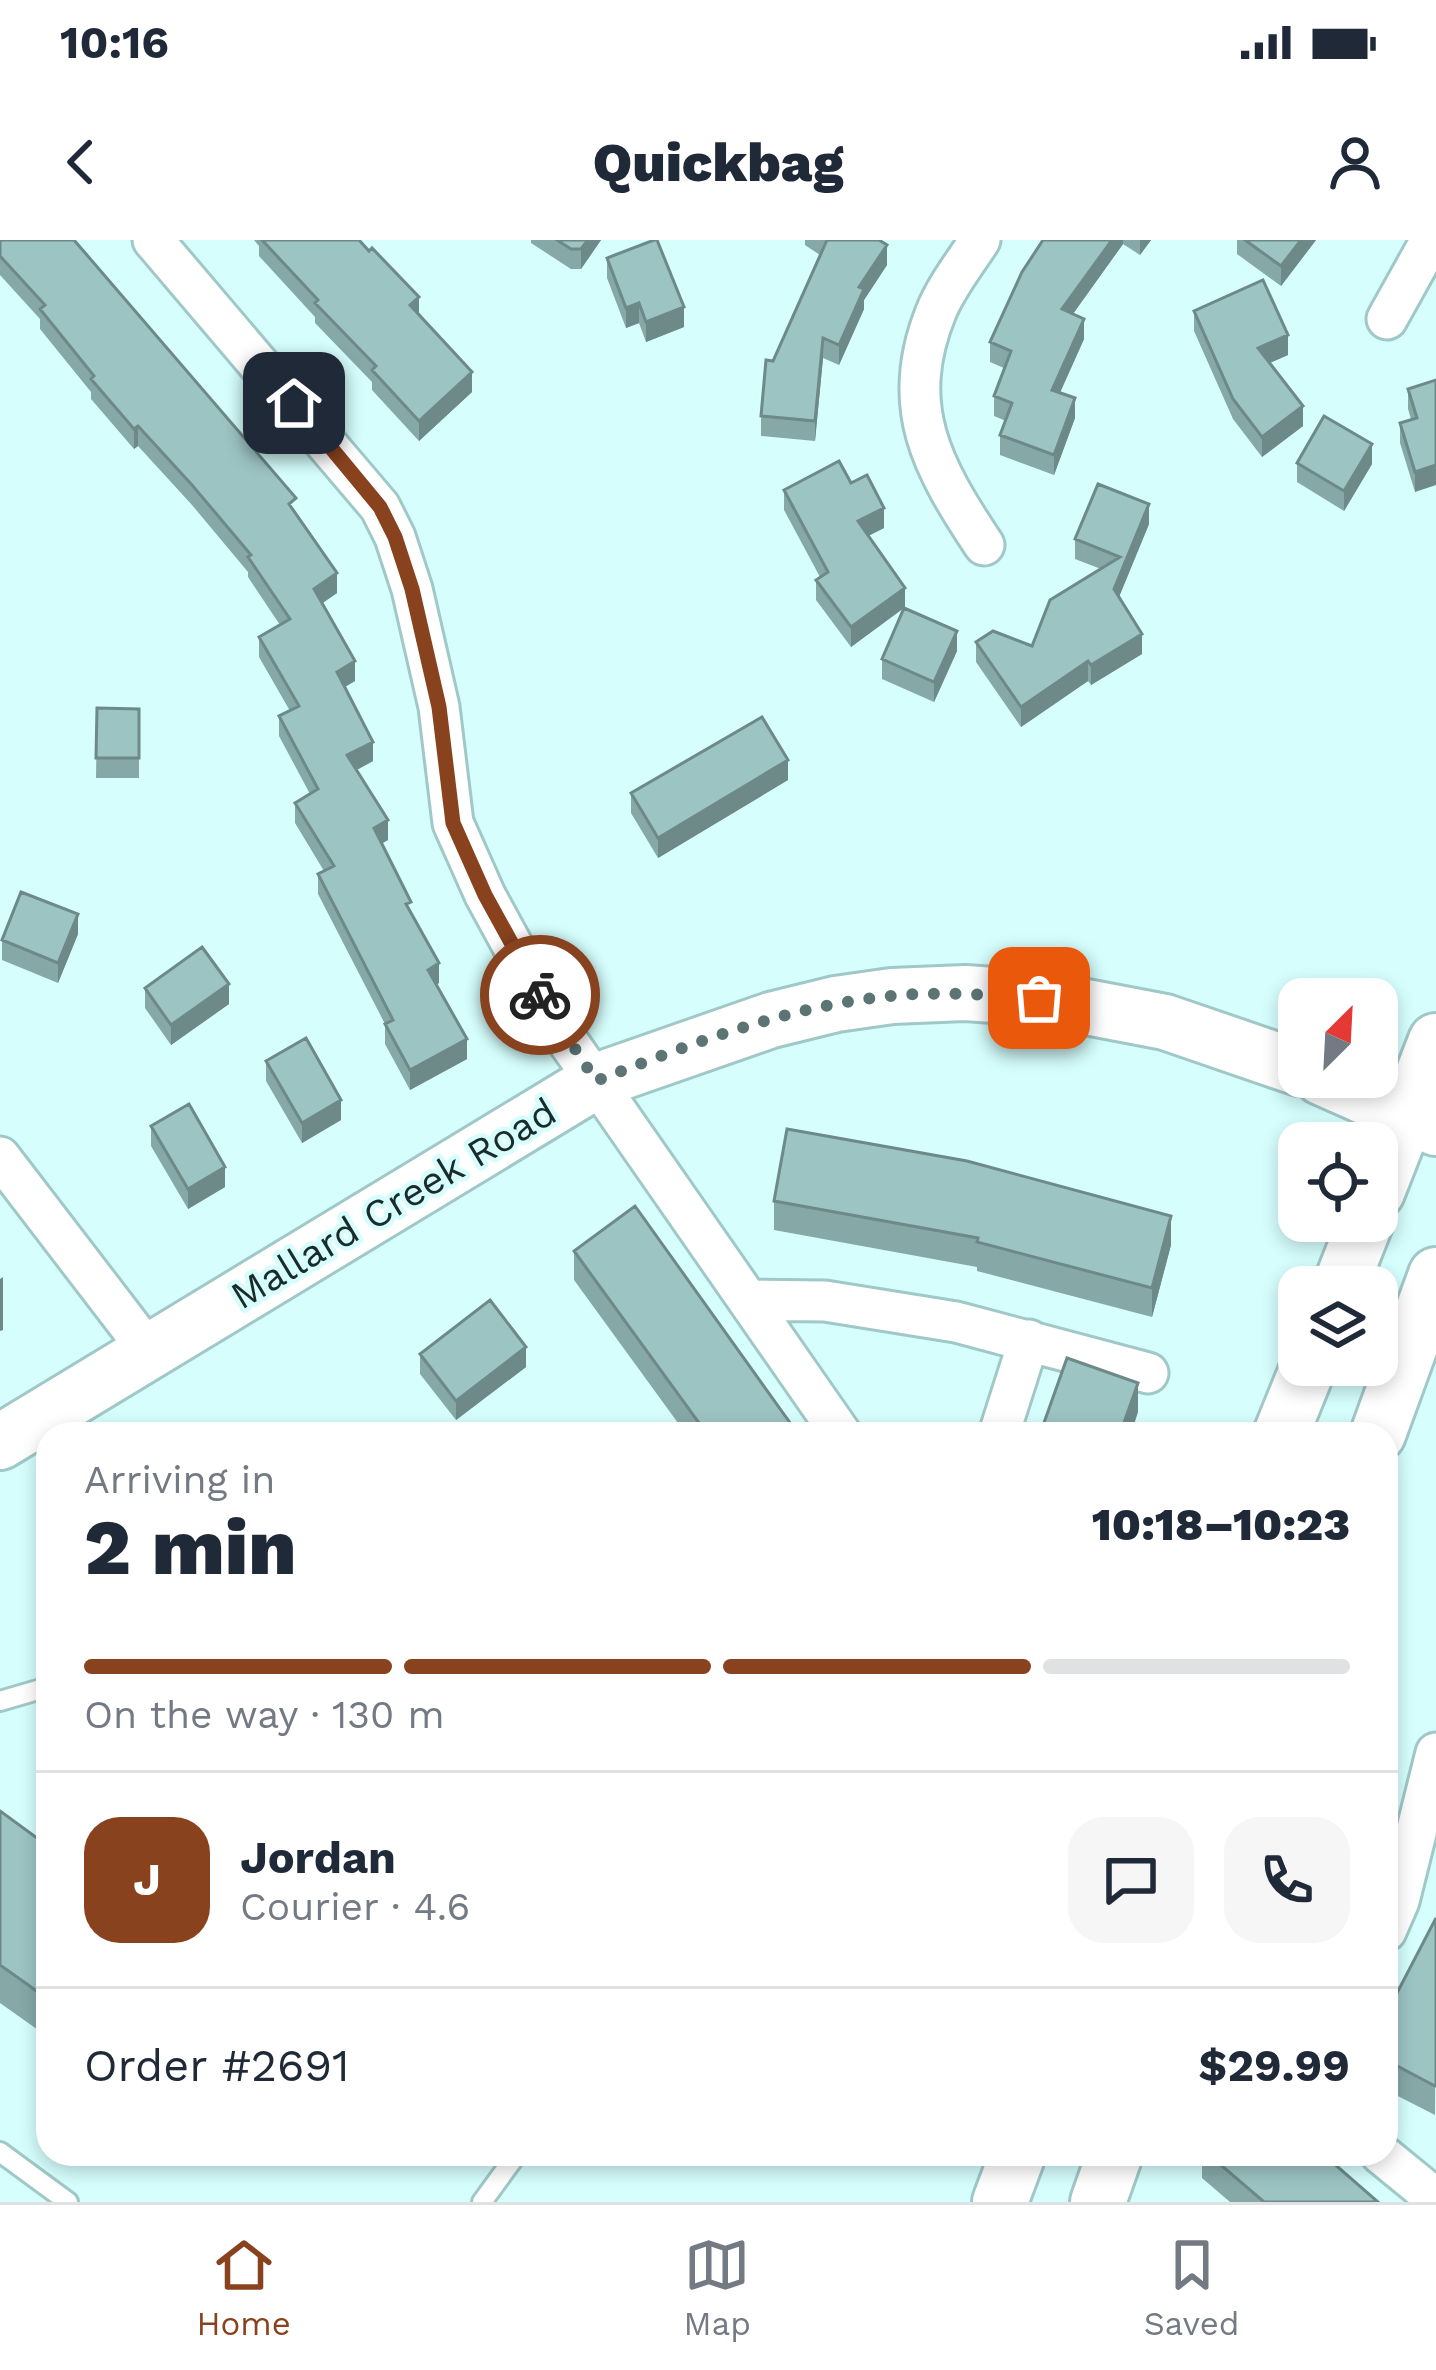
<!DOCTYPE html>
<html lang="en">
<head>
<meta charset="utf-8">
<style>
	body { margin:0; font-family:"Work Sans",sans-serif; background:#f6f6f7; color:#1f2937; height:100vh; display:flex; flex-direction:column; font-size:45px; white-space:nowrap }
	* { box-sizing:border-box; margin:0 }
	p { font-size:39px; color:#747a83 }
	.icon { flex:none; width:66px; height:66px; fill:none; stroke:currentColor; stroke-width:2; stroke-linecap:round; stroke-linejoin:round }
	.map { position:relative; flex:1; overflow:hidden }
	.side { position:absolute; left:36px; top:1182px; width:1362px; height:744px; display:flex; flex-direction:column; background:#fff; border-radius:36px; box-shadow:0 6px 18px #0003 }
	.side>* { flex:none }
	.needle { width:78px; rotate:24deg }
	.controls { position:absolute; left:1278px; top:738px; display:grid; gap:24px }
	.controls a { display:grid; place-items:center; width:120px; height:120px; border-radius:24px; background:#fff; box-shadow:0 6px 18px #0003; font-size:60px }
	.pin { position:absolute; display:grid; place-items:center; width:102px; height:102px; color:#fff; margin:-51px; border-radius:24px; box-shadow:0 6px 18px #0006 }
	.courier { position:absolute; display:grid; place-items:center; width:120px; height:120px; margin:-60px; border:9px solid #89421e; border-radius:50%; background:#fff; color:#222; box-shadow:0 3px 15px #0007 }
	.head em { font-style:normal; font-weight:800 }
	.head div { display:flex; flex-direction:column-reverse }
	.head { display:flex; align-items:center; justify-content:space-between; height:204px; padding:0 48px }
	h1 { font-size:78px; font-weight:800; line-height:90px }
	.bar { display:grid; grid-template-columns:repeat(4,1fr); gap:18px 12px; align-content:center; height:144px; padding:0 48px }
	.bar i { height:15px; border-radius:9px; background:#e0e1e3 }
	.bar .selected { background:#89421e }
	.bar p { grid-column:span 4 }
	.line { display:flex; align-items:center; gap:30px; padding:0 48px; border-top:3px solid #e0e1e3 }
	.line div { flex:1 }
	.round { display:grid; place-items:center; flex:none; width:126px; height:126px; border-radius:36px; background:#f6f6f7 }
	.status { display:flex; justify-content:space-between; align-items:center; height:84px; padding:0 60px; background:#fff; direction:ltr }
	.status svg { height:33px; fill:currentColor }
	header { display:flex; justify-content:space-between; align-items:center; height:156px; padding:0 48px; background:#fff; font-size:54px; font-weight:800 }
	.menu { display:flex; justify-content:space-around; align-items:center; height:168px; border-top:3px solid #e0e1e3; background:#fff; font-size:33px; color:#747a83 }
	.menu a { display:grid; justify-items:center; gap:6px }
	.menu .selected { color:#89421e }
	.map>svg:first-child { display:block }
</style>
</head>
<body>
<div class="status"><b>10:16</b><svg viewBox="0 0 49 12"><path d="M0 12V9h3v3zM5 12V6h3v6zM10 12V3h3v9zM15 12V0h3v12zM26 1h20v11H26zM47 4h2v5h-2z"/></svg></div>
<header><svg class="icon" aria-label="back" viewBox="0 0 24 24"><path d="M15 5l-7 7 7 7"/></svg>Quickbag<svg class="icon" aria-label="person" viewBox="0 0 24 24"><circle cx="12" cy="8" r="4"/><path d="M4 21q1-7 8-7t8 7"/></svg></header>
<div class="map">
<svg width="1436" height="1962" viewBox="0 0 1436 1962">
	<rect width="100%" height="100%" fill="#d5fefd"/>
	<g fill="none" stroke-linecap="round" stroke-linejoin="round">
		<g stroke="#a0c8c7" stroke-width="24">
			<path id="service" d="M0,1461L48,1447
				M0,1912L68,1962
				M482,1962L517,1914"/>
		</g>
		<g stroke="#a0c8c7" stroke-width="45">
			<path id="minor" d="M153,0L380,267L395,297L412,349L439,467L453,583L485,655L553,780L841,1194
				M980,0C965,23 946,47 936,72C898,166 932,227 984,305
				M1387,79L1431,0
				M0,917L148,1110
				M751,1060L825,1061L956,1082L1148,1133
				M999,1194L1029,1100
				M1386,1691L1399,1661L1436,1513
				M1381,1914L1436,1959"/>
		</g>
		<g stroke="#a0c8c7" stroke-width="60">
			<path id="secondary" d="M1321,837L1436,888
				M1377,952L1436,801
				M1340,1047L1366,981
				M1281,1194L1309,1125
				M1378,1194L1436,1035
				M0,1202L596,841L771,780L836,764L892,756L965,753L1039,758L1165,782L1299,828
				M1000,1962L1018,1914
				M1098,1962L1115,1914"/>
		</g>
		<use href="#service" stroke="#fff" stroke-width="18"/>
		<use href="#minor" stroke="#fff" stroke-width="39"/>
		<use href="#secondary" stroke="#fff" stroke-width="54"/>
	</g>
	<path fill="#86a9a8" d="M0,0L296,274L337,353L322,363L355,441L345,447L373,521L357,530L388,600L382,603L439,743L436,745L467,819L410,850L385,804V784L318,654V634L324,631L295,583V563L310,554L279,496V476L290,471L259,417V397L280,385L248,337V332L192,265L138,206L134,209L91,159V152L40,89V79L0,35Z
		M254,0H359L419,75L472,152L419,201L372,150V142L315,83V77L259,16V6Z
		M531,0H601L581,29H571L531,3Z
		M805,0H879L887,25L864,60V69L839,125L823,118L815,201L761,196V176L773,121L820,15L805,5Z
		M1043,0H1151L1140,15L1123,4L1073,74L1084,99L1060,153L1075,178L1054,235L1000,215V195L1006,181L994,176V156L1004,128L990,122V102Z
		M1237,0H1316L1281,46L1237,14Z
		M607,18L684,87L646,102L639,83L626,88L607,38Z
		M1194,71L1288,115L1270,123L1303,186L1262,217L1233,179L1194,91Z
		M1436,140L1415,252L1400,203V183L1411,179L1408,169V149Z
		M1297,223L1372,224L1344,271L1297,242Z
		M851,243L884,288L868,296L905,368L957,411L934,462L882,439V419L904,368L851,407L816,360V340L820,337L784,270V250Z
		M1149,284L1119,357L1142,414L1091,445L1088,441L1021,487L976,422V402L1032,406L1101,329L1075,319V299Z
		M97,468L139,469V538H96Z
		M788,540L658,618L631,573V553Z
		M78,694L58,743L2,720V700Z
		M145,748L229,764L171,805L145,768Z
		M266,821L341,880L302,903L266,841Z
		M151,886L225,947L188,969L151,906Z
		M774,961L1171,1005L1152,1077L977,1031V1027L774,990Z
		M574,1011L798,1194H686L574,1040Z
		M420,1114L526,1127L456,1180L420,1134Z
		M0,1571L48,1606V1797L0,1763Z
		M1436,1678L1435,1875L1386,1850V1774Z
		M1202,1914H1323L1378,1962H1230L1202,1938Z"/>
	<path fill="#6d8988" d="M588,0H601L581,29V9Z
		M1112,0H1123V4L1062,89V69Z
		M1140,0H1151L1140,15Z
		M1301,0H1316L1281,46V26Z
		M887,5V25L864,60V69L839,125V105L859,47Z
		M419,57V77L410,65Z
		M639,63V83L626,88V68Z
		M684,67V87L646,102V82Z
		M1084,79V99L1052,170V150Z
		M1288,95V115L1258,128V108Z
		M823,98V118L815,201V181Z
		M472,132V152L419,201V181Z
		M1075,158V178L1054,235V215Z
		M1303,166V186L1262,217V197Z
		M138,186V206L134,209V189Z
		M1372,204V224L1344,271V251Z
		M1436,225V245L1415,252V232Z
		M1149,264V284L1114,369V349Z
		M884,268V288L858,301V281Z
		M337,333V353L314,369V349Z
		M905,348V367L851,407V387Z
		M957,391V411L934,462V442Z
		M1142,394V414L1091,445V425Z
		M355,421V441L337,451V432Z
		M1088,421V441L1021,487V467Z
		M373,502V521L347,535V515Z
		M788,520V540L658,618V598Z
		M388,580V600L374,608V588Z
		M78,674V694L58,743V723Z
		M439,723V743L428,749V730Z
		M229,744V764L171,805V785Z
		M467,799V819L410,850V830Z
		M341,860V880L302,903V883Z
		M225,927V947L188,969V949Z
		M1171,976V1005L1152,1077V1048Z
		M3,1037V1090L0,1091V1039Z
		M526,1107V1127L456,1180V1161Z
		M1138,1143V1172L1131,1194H1120Z"/>
	<path fill="#9cc4c3" stroke="#6d8988" stroke-width="3" d="M0,0H74L296,258L289,264L337,333L314,349L355,421L337,432L373,502L347,515L388,580L374,588L411,662L406,664L439,723L428,730L467,799L410,830L385,784L393,780L318,634L334,626L295,563L318,549L279,476L299,466L259,397L290,379L248,317L251,315L192,245L138,186L134,189L91,139L94,136L40,69L45,65L0,16Z
		M262,0H359L369,11L372,8L419,57L410,65L472,132L419,181L372,130L376,126L315,63L318,60Z
		M557,0H588L581,9H571Z
		M654,0H657L684,67L646,82L639,63L626,68L607,18Z
		M827,0H879L887,5L859,47L864,49L839,105L823,98L815,181L761,176L766,120L773,121Z
		M1043,0H1112L1062,69L1084,79L1052,150L1075,158L1054,215L1000,195L1012,163L994,156L1011,111L990,102L1022,32Z
		M1245,0H1301L1281,26Z
		M1263,40L1288,95L1258,108L1303,166L1262,197L1233,159L1194,71Z
		M1436,140V225L1415,232L1400,183L1417,178L1408,149Z
		M1324,176L1372,204L1344,251L1297,223Z
		M839,221L851,243L867,235L884,268L858,281L905,348L851,387L816,340L828,332L784,250Z
		M1098,244L1149,264L1114,349L1142,394L1091,425L1088,421L1021,467L976,402L993,391L1032,406L1050,360L1120,317L1075,299Z
		M904,368L957,391L934,442L882,419Z
		M97,468L139,469V518H96Z
		M762,477L788,520L658,598L631,553Z
		M21,652L78,674L58,723L2,700Z
		M202,707L229,744L171,785L145,748Z
		M306,798L341,860L302,883L266,821Z
		M189,864L225,927L188,949L151,886Z
		M787,889L967,921L1171,976L1152,1048L977,1002L978,998L774,961Z
		M635,966L798,1194H707L574,1011Z
		M490,1060L526,1107L456,1161L420,1114Z
		M1067,1118L1138,1143L1120,1194H1040Z
		M0,1571L48,1606V1759L0,1725Z
		M1436,1678V1845L1435,1846L1386,1820V1774Z
		M1208,1914H1323L1378,1962H1264Z"/>
	<g fill="none" stroke-linecap="round" stroke-linejoin="round">
		<path stroke="#5c7474" stroke-width="12" stroke-dasharray="0 21.6" d="M540,755L596,841C690,804 789,766 890,756C940,751 990,755 1039,758"/>
		<path stroke="#89421e" stroke-width="15" d="M294,163L380,267L395,297L412,349L439,467L453,583L485,655L540,755"/>
	</g>
	<g text-anchor="middle" stroke-width="9" stroke-linejoin="round" paint-order="stroke">
		<g font-size="39" fill="#1b2a2a" stroke="#d5fefd">
			<text transform="translate(393 963) rotate(-31)" y="14">Mallard Creek Road</text>
		</g>
	</g>
</svg>
<div class="controls">
<a><svg class="needle" viewBox="-14 -14 28 28"><path d="M0-13l5 13h-10z" fill="#e53935"/><path d="M0 13l5-13h-10z" fill="#747a83"/></svg></a>
<a><svg class="icon" aria-label="locate" viewBox="0 0 24 24"><circle cx="12" cy="12" r="6"/><path d="M12 2v4M12 18v4M2 12h4M18 12h4"/></svg></a>
<a><svg class="icon" aria-label="layers" viewBox="0 0 24 24"><path d="M12 4l9 5-9 5-9-5zM3 14l9 5 9-5"/></svg></a>
</div>
<div class="pin" style="left:1039px;top:758px;background:#ea580c"><svg class="icon" aria-label="bag" viewBox="0 0 24 24"><path d="M5 8h14l-1 12H6zM9 8a3 3 0 0 1 6 0"/></svg></div>
<div class="pin" style="left:294px;top:163px;background:#1f2937"><svg class="icon" aria-label="home" viewBox="0 0 24 24"><path d="M3 11l9-7 9 7M6 9v11h12V9"/></svg></div>
<div class="courier" style="left:540px;top:755px"><svg class="icon" aria-label="bike" viewBox="0 0 24 24"><circle cx="6" cy="16" r="4"/><circle cx="18" cy="16" r="4"/><path d="M6 16l4-8h5l3 8M10 8l3 8H6M13 5h3"/></svg></div>
<section class="side">
<div class="head"><div><h1>2 min</h1><p>Arriving in</p></div><em>10:18–10:23</em></div>
<div class="bar"><i class="selected"></i><i class="selected"></i><i class="selected"></i><i></i><p>On the way · 130 m</p></div>
<div class="line" style="height:216px"><b class="round" style="background:#89421e;color:#fff">J</b><div><b>Jordan</b><p>Courier · 4.6</p></div><a class="round"><svg class="icon" aria-label="chat" viewBox="0 0 24 24"><path d="M4 5h16v11H9l-5 4z"/></svg></a><a class="round"><svg class="icon" aria-label="phone" viewBox="0 0 24 24"><path d="M5 4h4l2 5-3 2q2 4 5 5l2-3 5 2v4C11 20 4 13 5 4z"/></svg></a></div>
<div class="line" style="height:156px"><div>Order #2691</div><b>$29.99</b></div>
</section>
</div>
<nav class="menu">
<a class="selected"><svg class="icon" aria-label="home" viewBox="0 0 24 24"><path d="M3 11l9-7 9 7M6 9v11h12V9"/></svg>Home</a>
<a><svg class="icon" aria-label="map" viewBox="0 0 24 24"><path d="M3 6l6-2 6 2 6-2v14l-6 2-6-2-6 2zM9 4v14M15 6v14"/></svg>Map</a>
<a><svg class="icon" aria-label="saved" viewBox="0 0 24 24"><path d="M7 4h10v16l-5-4-5 4z"/></svg>Saved</a>
</nav>
</body>
</html>
